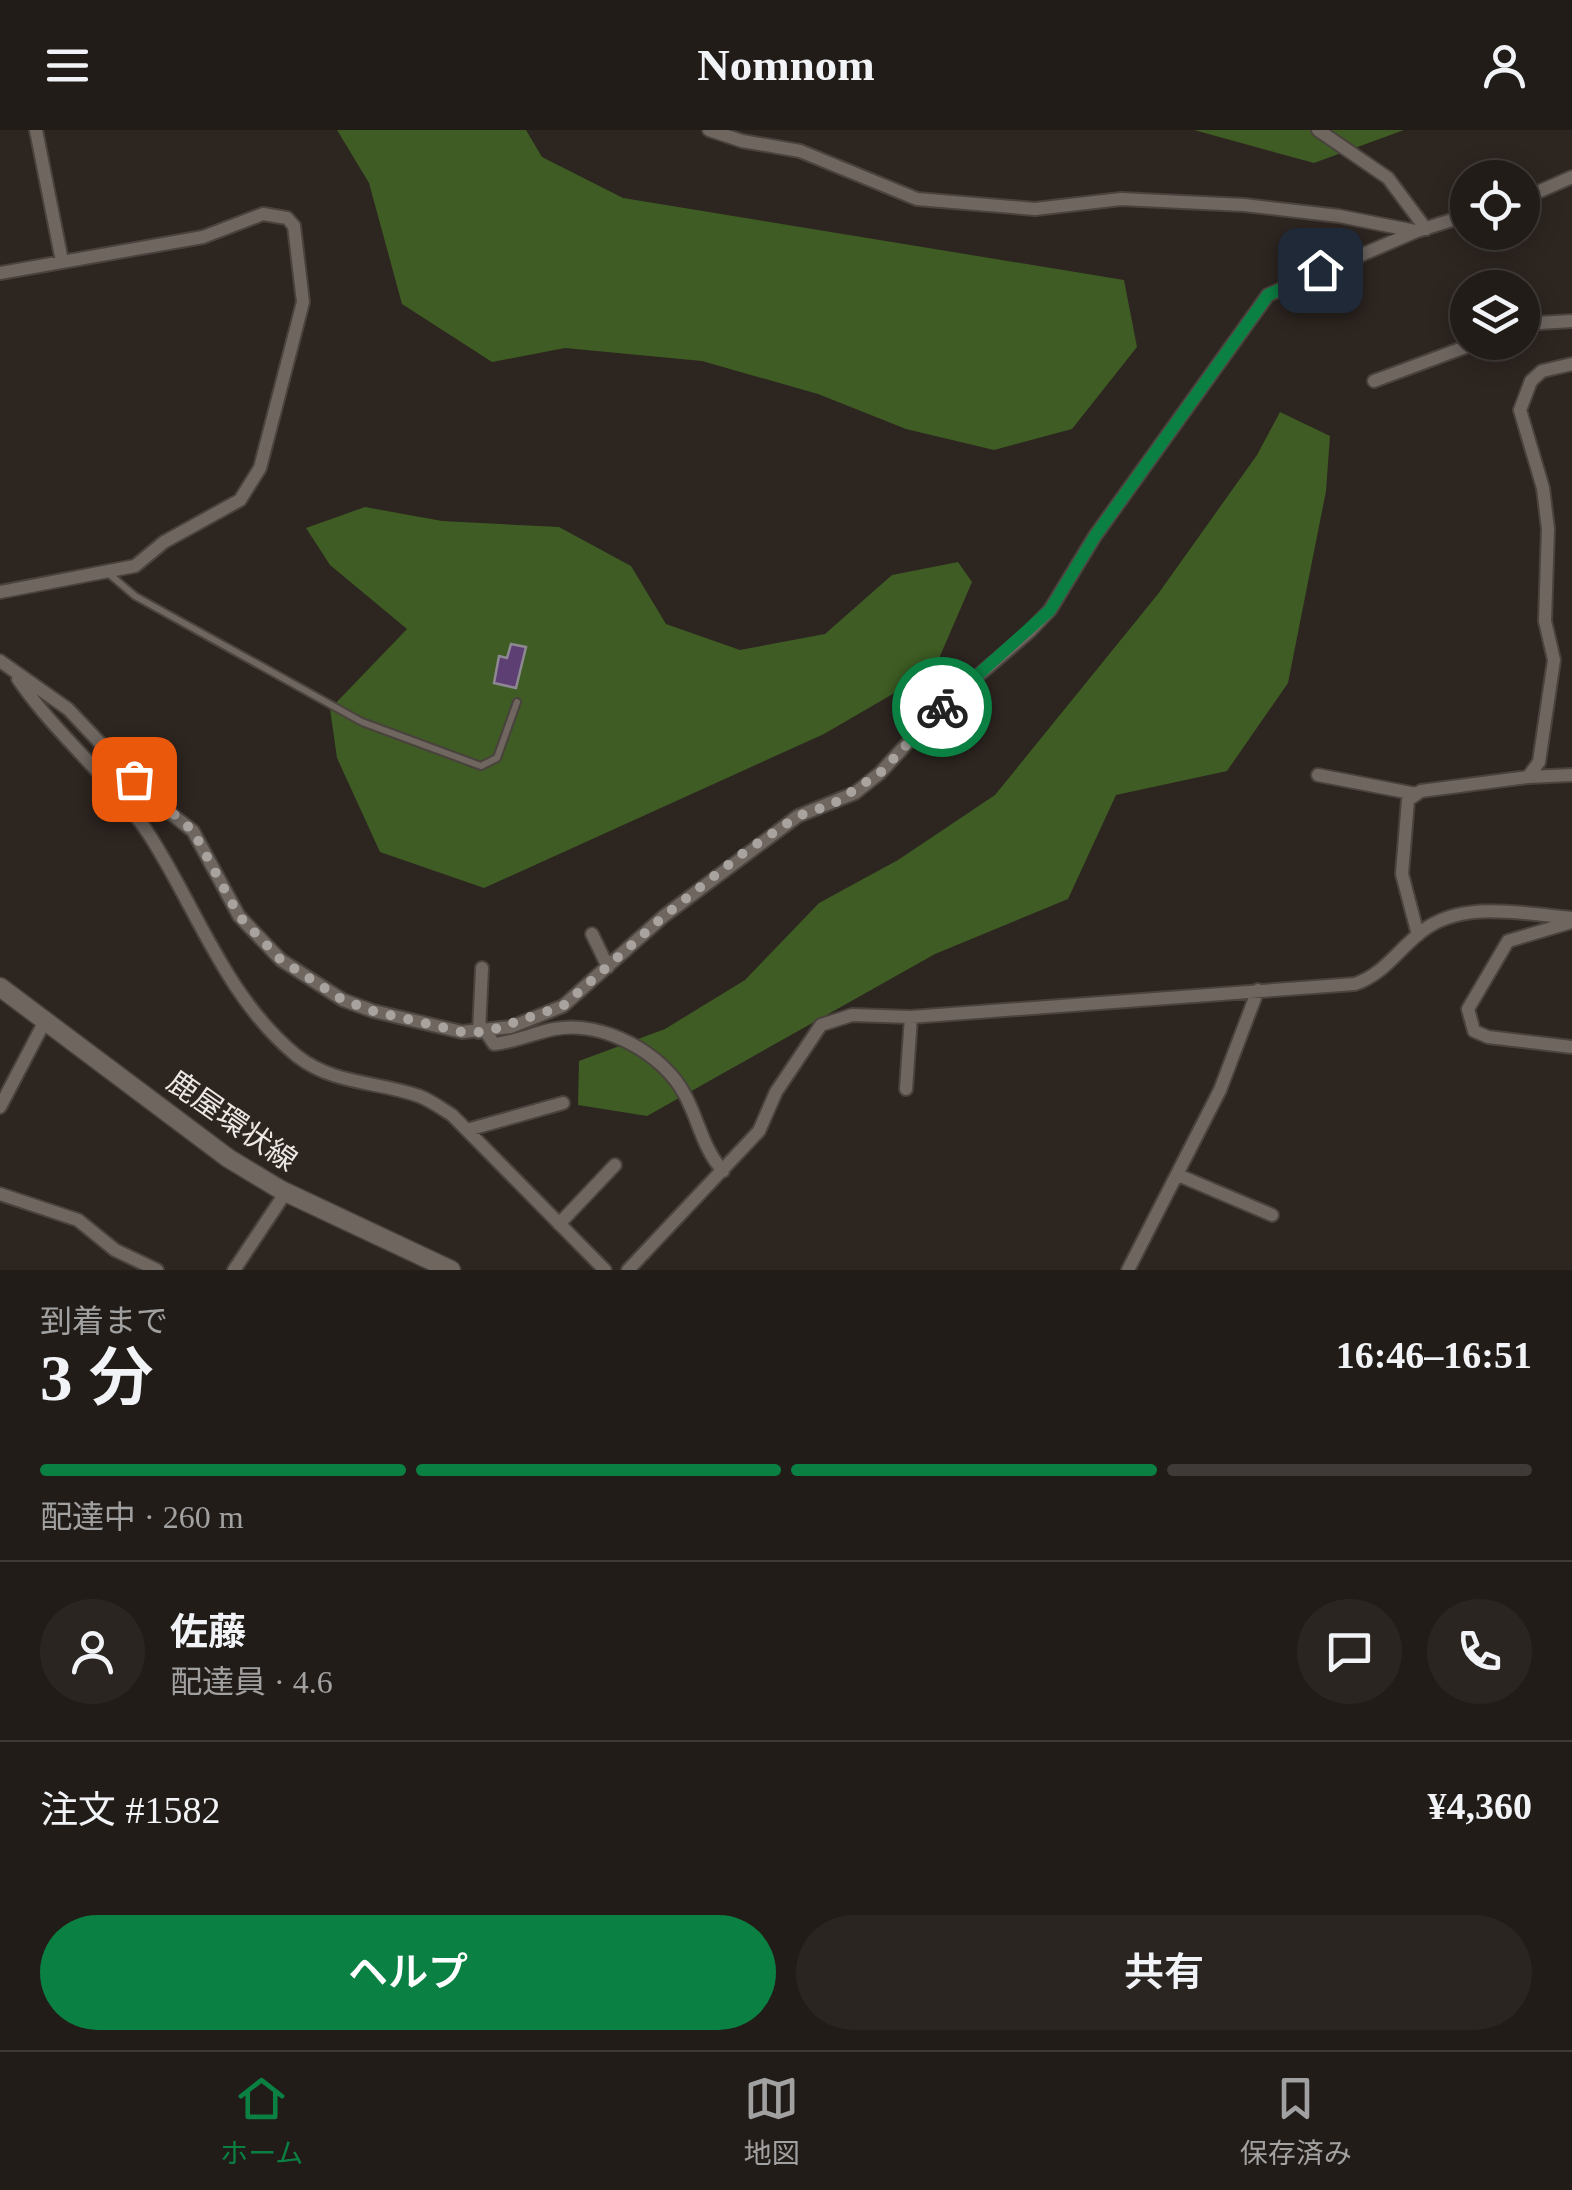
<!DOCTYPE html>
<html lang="ja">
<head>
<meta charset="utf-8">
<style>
	body { margin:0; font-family:"Times New Roman","Noto Sans JP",serif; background:#2a2521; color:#f1f3f6; height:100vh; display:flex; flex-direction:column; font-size:38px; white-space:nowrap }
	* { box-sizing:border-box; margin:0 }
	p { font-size:32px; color:#a2a1a2 }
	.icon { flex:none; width:55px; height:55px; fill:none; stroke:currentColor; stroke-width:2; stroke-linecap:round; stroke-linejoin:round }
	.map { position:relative; height:1140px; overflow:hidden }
	.sheet { display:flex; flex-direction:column; background:#221c18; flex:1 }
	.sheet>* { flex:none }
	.fabs { position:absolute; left:1450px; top:30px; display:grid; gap:20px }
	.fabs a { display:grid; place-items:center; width:90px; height:90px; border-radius:50%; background:#221c18; box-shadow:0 5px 25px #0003,0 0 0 2px #3f3a37; font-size:50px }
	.pin { position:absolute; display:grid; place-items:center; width:85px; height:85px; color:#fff; margin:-42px; border-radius:20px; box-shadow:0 5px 15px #0006 }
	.courier { position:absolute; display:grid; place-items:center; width:100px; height:100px; margin:-50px; border:8px solid #0b8043; border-radius:50%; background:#fff; color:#222; box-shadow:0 2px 12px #0007 }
	.overview em { font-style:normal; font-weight:600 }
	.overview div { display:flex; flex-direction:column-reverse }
	.overview { display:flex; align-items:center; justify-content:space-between; height:170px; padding:0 40px }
	h1 { font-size:65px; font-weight:600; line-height:75px }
	.bar { display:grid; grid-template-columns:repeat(4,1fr); gap:15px 10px; align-content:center; height:120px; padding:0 40px }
	.bar i { height:12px; border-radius:8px; background:#3f3a37 }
	.bar .active { background:#0b8043 }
	.bar p { grid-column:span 4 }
	.line { display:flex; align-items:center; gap:25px; padding:0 40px; border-top:2px solid #3f3a37 }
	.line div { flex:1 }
	.round { display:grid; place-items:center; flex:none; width:105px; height:105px; border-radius:52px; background:#2a2521 }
	.button { display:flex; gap:20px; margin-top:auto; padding:20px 40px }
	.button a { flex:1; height:115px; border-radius:60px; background:#0b8043; color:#fff; font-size:40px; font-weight:600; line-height:115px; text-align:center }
	.button a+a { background:#2a2521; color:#f1f3f6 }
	header { display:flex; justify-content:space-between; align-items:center; height:130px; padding:0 40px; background:#221c18; font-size:45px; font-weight:600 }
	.dock { display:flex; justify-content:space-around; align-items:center; height:140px; border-top:2px solid #3f3a37; background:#221c18; font-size:28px; color:#a2a1a2 }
	.dock a { display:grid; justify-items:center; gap:5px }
	.dock .active { color:#0b8043 }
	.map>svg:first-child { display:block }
</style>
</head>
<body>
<header><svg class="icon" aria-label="menu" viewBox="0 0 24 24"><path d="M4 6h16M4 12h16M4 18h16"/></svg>Nomnom<svg class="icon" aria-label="person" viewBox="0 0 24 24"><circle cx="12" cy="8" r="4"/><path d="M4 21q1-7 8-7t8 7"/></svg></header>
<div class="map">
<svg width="1572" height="1140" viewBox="0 0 1572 1140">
	<rect width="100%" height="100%" fill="#2d2520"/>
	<path fill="#3e5c23" d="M337,0H526L542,27L623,68L1124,150L1137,217L1072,299L994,320L906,299L818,264L702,231L565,218L492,232L402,174L369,53Z
		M1194,0H1404L1314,33Z
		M1280,282L1330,306L1326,361L1288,553L1227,641L1116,665L1068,769L935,824L647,986L578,975L579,931L665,899L745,850L819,773L898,730L995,665L1158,464L1257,325Z
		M365,377L442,391L559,397L631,436L666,494L740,520L825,504L892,445L958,432L972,452L934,540L824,604L484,758L380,722L337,628L330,579L407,499L330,435L306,398Z"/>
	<path fill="#5e3f73" stroke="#8d8891" stroke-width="2.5" d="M511,514L526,517L516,558L494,553L499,526L507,528Z"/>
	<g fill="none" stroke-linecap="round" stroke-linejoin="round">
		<g stroke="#49423d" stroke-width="10">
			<path id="lane" d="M108,443L135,466L362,592L481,636L497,628L517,572"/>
		</g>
		<g stroke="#49423d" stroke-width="16">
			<path id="street" d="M36,0L62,131
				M709,0L742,11L800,21L917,69L1035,79L1121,69L1244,75L1339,86L1415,101
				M1318,0L1388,48L1426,99
				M1522,69L1572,47
				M0,143L203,107L263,84L287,88L294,96L303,172L260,338L240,370L164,412L135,436L0,462
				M1522,194L1572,191
				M1374,251L1479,212
				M0,531L68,579L156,672L193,701L239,786L281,830L343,870L373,881L462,902L511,897L563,876L664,786L798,686L855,663L880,643L938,580L1029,502L1050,480L1095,406L1268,165L1417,101L1468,85
				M18,549C56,605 116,653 150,706C198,781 226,868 297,926C334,955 377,951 419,966C430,970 441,978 452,985L605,1140
				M1318,645L1416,664
				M1528,647L1572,645
				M1572,792L1508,811L1468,879L1474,901L1488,907L1572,917
				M592,804L608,837
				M1418,805L1402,744L1408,670L1421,661L1528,647L1539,632L1554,530L1545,491L1548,399L1543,358L1520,280L1531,251L1542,241L1572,234
				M479,902L482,838
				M486,902L494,914C515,912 534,903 554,899C603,890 663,923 685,965C699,991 703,1019 723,1041
				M906,959L911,887
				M0,977L46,889
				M467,1000L563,973
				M1178,1045L1272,1085
				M0,1064L78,1090L115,1120L157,1140
				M559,1094L615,1035
				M234,1140L286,1062
				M628,1140L759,1001L776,962L821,895L852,885L911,887L1355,854C1384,844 1398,820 1421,802C1462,769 1524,784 1572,788
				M1128,1140L1220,960L1258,860"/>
		</g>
		<g stroke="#49423d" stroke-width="21">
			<path id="secondary" d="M0,857L228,1028L281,1060L451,1140"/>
		</g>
		<use href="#lane" stroke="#6f6660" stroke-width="6"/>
		<use href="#street" stroke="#6f6660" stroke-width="12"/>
		<use href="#secondary" stroke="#6f6660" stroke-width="18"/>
	</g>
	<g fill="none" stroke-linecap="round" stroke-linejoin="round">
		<path stroke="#a9a39f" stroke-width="10" stroke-dasharray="0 18" d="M134,649L193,701L239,786L281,830L343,870L373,881L462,902H486L563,876L664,786L742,724L798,686L833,674L880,643L942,577"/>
		<path stroke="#0b8043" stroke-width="12" d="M942,577L1050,480L1095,406L1268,165L1320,140"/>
	</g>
	<g text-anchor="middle" stroke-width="8" stroke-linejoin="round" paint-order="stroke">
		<g font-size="30" fill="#ece7e3" stroke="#2d2520">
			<text transform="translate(232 991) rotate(35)" y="10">鹿屋環状線</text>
		</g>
	</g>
</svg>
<div class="fabs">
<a><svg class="icon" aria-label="locate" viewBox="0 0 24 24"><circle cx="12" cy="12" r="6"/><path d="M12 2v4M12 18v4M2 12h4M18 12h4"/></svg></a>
<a><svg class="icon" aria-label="layers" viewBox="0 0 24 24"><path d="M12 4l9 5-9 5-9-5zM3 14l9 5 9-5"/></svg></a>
</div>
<div class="pin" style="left:134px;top:649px;background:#ea580c"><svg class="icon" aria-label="bag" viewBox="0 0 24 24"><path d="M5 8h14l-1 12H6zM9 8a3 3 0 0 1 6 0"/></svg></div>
<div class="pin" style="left:1320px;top:140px;background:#1f2937"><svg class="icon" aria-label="home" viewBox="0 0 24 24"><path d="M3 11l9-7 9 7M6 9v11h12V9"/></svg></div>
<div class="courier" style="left:942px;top:577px"><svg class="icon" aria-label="bike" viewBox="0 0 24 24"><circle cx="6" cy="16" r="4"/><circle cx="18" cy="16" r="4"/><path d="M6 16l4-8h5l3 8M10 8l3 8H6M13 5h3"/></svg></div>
</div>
<section class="sheet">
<div class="overview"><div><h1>3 分</h1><p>到着まで</p></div><em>16:46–16:51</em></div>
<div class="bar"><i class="active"></i><i class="active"></i><i class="active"></i><i></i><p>配達中 · 260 m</p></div>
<div class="line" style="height:180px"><a class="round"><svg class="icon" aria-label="person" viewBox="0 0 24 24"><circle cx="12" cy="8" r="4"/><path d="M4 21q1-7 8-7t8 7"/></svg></a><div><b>佐藤</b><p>配達員 · 4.6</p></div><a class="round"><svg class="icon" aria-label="chat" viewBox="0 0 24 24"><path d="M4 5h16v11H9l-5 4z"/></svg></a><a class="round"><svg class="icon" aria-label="phone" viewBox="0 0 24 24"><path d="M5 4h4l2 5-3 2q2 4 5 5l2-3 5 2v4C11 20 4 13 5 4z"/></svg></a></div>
<div class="line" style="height:130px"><div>注文 #1582</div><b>¥4,360</b></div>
<div class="button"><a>ヘルプ</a><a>共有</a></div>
</section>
<nav class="dock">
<a class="active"><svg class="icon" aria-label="home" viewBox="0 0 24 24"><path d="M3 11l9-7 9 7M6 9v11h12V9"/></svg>ホーム</a>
<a><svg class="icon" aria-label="map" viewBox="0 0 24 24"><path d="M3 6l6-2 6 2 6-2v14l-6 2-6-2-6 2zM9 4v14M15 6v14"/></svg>地図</a>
<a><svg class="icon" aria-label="saved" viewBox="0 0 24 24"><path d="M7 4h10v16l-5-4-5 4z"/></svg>保存済み</a>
</nav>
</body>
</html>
